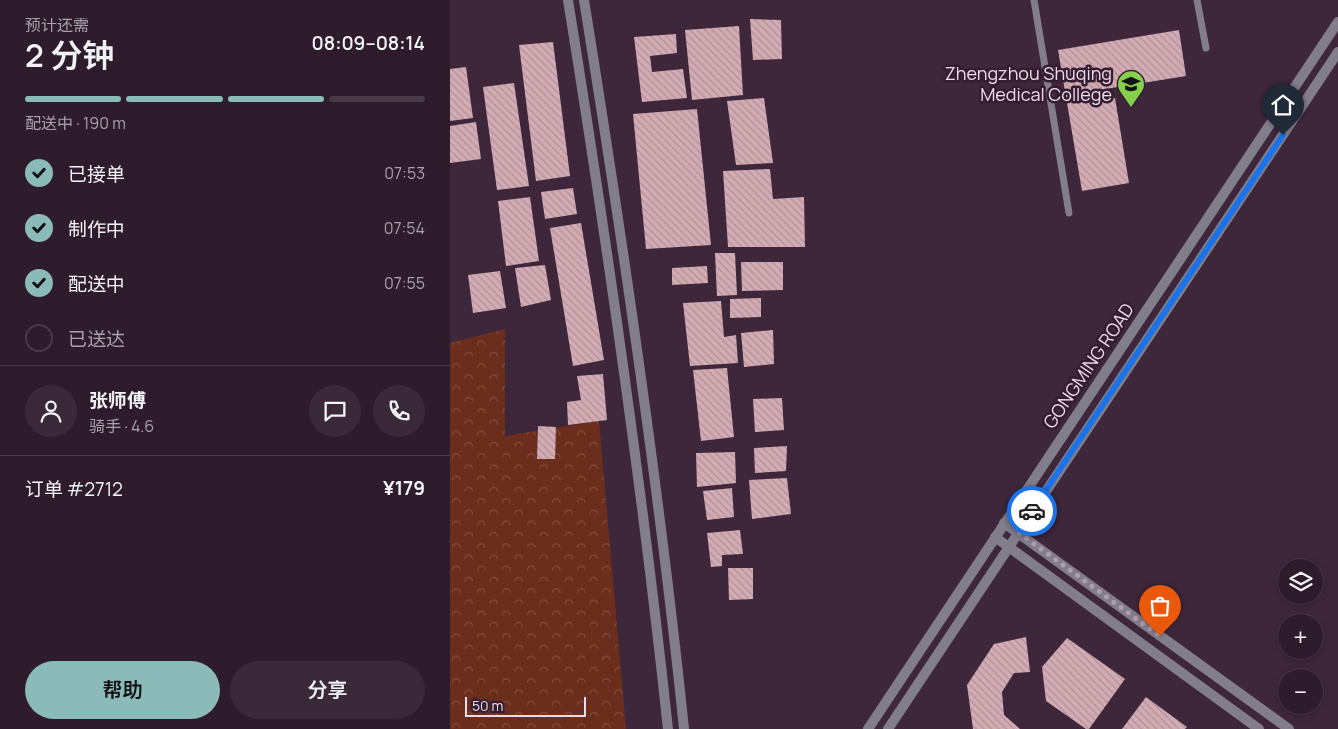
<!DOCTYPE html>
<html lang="zh">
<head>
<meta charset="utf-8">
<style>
	body { margin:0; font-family:Manrope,"Noto Sans SC",sans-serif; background:#3a2938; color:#f1f3f6; height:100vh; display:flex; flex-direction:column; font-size:19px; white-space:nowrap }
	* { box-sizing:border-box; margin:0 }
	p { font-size:16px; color:#a7a1a9 }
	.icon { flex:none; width:28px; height:28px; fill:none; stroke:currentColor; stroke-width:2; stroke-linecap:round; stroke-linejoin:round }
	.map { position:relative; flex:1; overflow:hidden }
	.side { display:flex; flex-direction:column; background:#2e1c2c; width:450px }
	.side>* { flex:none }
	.buttons { position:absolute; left:828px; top:559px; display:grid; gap:10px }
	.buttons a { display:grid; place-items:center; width:45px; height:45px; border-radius:50%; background:#2e1c2c; box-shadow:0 2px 8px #0003,0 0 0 1px #493a48; font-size:25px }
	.scale { position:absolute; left:15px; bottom:12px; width:121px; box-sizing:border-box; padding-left:5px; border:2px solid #ecdce9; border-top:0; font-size:14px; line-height:18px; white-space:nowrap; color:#ecdce9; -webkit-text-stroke:4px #341d31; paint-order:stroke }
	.pin { position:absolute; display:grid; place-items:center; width:42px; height:42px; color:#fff; margin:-51px -21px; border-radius:50% 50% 50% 0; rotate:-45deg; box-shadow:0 0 5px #0007 }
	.pin .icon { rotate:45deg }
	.courier { position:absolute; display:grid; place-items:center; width:50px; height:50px; margin:-25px; border:4px solid #1a73e8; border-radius:50%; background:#fff; color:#222; box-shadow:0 1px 6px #0007 }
	.overview em { font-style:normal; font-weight:600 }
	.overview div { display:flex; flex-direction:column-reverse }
	.overview { display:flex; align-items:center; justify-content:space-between; height:85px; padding:0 25px }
	h1 { font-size:32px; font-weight:600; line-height:38px }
	.bar { display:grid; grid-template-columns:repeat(4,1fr); gap:8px 5px; align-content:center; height:60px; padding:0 25px }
	.bar i { height:6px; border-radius:4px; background:#493a48 }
	.bar .on { background:#8bbbb9 }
	.bar p { grid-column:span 4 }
	.line { display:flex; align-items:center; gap:12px; padding:0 25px; border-top:1px solid #493a48 }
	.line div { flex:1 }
	.round { display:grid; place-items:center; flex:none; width:52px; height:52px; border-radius:26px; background:#3a2938 }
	ol { padding:0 25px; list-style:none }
	li { display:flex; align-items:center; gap:15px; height:55px }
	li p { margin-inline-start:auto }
	li .icon { padding:5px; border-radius:50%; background:#8bbbb9; color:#111; stroke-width:4 }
	li:last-child { color:#a7a1a9 }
	li i { width:28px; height:28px; border:2px solid #493a48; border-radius:50% }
	.primary-button { display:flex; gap:10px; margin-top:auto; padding:10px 25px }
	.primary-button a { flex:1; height:58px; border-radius:30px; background:#8bbbb9; color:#111; font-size:20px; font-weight:600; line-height:58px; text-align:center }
	.primary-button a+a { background:#3a2938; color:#f1f3f6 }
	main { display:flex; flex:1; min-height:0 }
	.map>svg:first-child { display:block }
</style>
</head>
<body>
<main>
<section class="side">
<div class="overview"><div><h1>2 分钟</h1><p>预计还需</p></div><em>08:09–08:14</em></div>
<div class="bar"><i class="on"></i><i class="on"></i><i class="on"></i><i></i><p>配送中 · 190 m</p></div>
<ol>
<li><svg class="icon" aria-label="check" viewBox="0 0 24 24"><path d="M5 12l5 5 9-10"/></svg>已接单<p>07:53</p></li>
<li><svg class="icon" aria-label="check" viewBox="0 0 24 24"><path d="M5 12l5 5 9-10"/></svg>制作中<p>07:54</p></li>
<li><svg class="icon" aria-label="check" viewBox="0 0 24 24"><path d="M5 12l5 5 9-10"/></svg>配送中<p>07:55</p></li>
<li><i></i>已送达</li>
</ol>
<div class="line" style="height:90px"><a class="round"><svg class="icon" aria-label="person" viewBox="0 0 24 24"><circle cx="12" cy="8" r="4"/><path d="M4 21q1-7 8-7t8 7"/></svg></a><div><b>张师傅</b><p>骑手 · 4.6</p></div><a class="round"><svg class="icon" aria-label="chat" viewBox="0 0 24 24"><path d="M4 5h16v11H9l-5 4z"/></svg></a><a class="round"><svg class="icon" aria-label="phone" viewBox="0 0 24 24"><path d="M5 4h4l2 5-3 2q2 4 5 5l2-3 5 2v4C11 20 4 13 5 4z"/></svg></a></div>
<div class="line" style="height:65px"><div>订单 #2712</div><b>¥179</b></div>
<div class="primary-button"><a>帮助</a><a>分享</a></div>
</section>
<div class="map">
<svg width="888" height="729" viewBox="0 0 888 729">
	<defs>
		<pattern id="forest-crowns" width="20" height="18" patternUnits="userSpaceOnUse" patternTransform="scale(1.25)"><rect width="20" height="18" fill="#6c2e1c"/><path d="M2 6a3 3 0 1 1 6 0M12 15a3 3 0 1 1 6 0" fill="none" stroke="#814c3d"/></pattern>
		<pattern id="building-back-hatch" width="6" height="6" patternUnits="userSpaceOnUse" patternTransform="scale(1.25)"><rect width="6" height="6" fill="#d3abb3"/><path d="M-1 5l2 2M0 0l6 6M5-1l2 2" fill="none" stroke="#b09198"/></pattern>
	</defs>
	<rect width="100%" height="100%" fill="#3e263b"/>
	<path fill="url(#forest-crowns)" d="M55,329V436L149,421L176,729H0V343Z"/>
	<path fill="url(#building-back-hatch)" d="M300,19L331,20L332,59L303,60Z
		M289,26L293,95L242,100L235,30Z
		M729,30L736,76L643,91L645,101L665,98L679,183L632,191L608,50Z
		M226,34L227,53L200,56L202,72L233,69L237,98L192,102L184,37Z
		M103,42L120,176L86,181L69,45Z
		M16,67L23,118L0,121V69Z
		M64,83L79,186L47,190L33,87Z
		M314,98L323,163L286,165L277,101Z
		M247,109L261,245L196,249L183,114Z
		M26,122L31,159L0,163V126Z
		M320,169L323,199L354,197L355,247H278L273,171Z
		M123,188L127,214L95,219L91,192Z
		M80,197L89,261L56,266L48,201Z
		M131,223L154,360L123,366L100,228Z
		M265,253H285L287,295L267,296Z
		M291,262H333V290L292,291Z
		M95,265L101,300L71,307L65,268Z
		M257,266L258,283L222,285V268Z
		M50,271L56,308L23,313L18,275Z
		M311,298V317L280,318V299Z
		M271,301L274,337L286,335L288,363L240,366L233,303Z
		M323,330L324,364L294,367L291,333Z
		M277,368L284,437L251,441L243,370Z
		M153,374L157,420L118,425L117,402L131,400L127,376Z
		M332,398L334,430L305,432L303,399Z
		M88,426L106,427L105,459H87Z
		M337,446L336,471L305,473L304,448Z
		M285,452L286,483L247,487L246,453Z
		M337,478L341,514L302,519L299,480Z
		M282,488L284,517L257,520L253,491Z
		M290,530L293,554L272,555V566L261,567L257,533Z
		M278,568H303V599L279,600Z
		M576,637L580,672L564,673L552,692L554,715L570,729H523L517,685L544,644Z
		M617,638L675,679L639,729H636L596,701L592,667Z
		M696,697L737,727L735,729H672Z"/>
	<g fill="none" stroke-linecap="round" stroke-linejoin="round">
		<path stroke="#827d8b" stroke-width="7" d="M584,0L619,213
			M747,0L756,48"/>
		<path stroke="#827d8b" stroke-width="10" d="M554,523L839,729
			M545,537L809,729"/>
		<path stroke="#827d8b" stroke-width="10" d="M118,0C157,242 192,485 218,729
			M134,0C173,242 209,485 234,729
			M418,729L888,22
			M438,729L888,52"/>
	</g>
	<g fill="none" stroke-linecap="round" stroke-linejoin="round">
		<path stroke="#af9cac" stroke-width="5" stroke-dasharray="0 9" d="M582,511L568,532L710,636"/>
		<path stroke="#1a73e8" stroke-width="6" d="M582,511L833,135"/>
	</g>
	<defs>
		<g id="university-pin" transform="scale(1.4375)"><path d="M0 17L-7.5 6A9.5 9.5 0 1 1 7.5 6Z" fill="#85cf4d" stroke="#341d31"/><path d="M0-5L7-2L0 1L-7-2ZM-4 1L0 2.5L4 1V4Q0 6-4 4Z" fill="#111"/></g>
	</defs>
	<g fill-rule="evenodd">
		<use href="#university-pin" x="681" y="84"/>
	</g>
	<g text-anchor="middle" stroke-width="5" stroke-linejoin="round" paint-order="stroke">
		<g font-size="18" fill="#ecdce9" stroke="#341d31" text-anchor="end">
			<text x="662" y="80">Zhengzhou Shuqing<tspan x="662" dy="21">Medical College</tspan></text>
		</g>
		<g font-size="18" fill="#ecdce9" stroke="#341d31">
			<text transform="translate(639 366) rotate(-56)" y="6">GONGMING ROAD</text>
		</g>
	</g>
</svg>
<div class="buttons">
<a><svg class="icon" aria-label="layers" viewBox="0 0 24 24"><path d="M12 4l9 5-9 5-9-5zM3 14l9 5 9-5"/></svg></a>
<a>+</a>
<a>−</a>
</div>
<div class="scale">50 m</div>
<div class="pin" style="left:710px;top:636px;background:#ea580c"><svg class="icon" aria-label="bag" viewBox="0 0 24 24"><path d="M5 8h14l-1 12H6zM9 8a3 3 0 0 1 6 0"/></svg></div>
<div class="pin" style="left:833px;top:135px;background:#1f2937"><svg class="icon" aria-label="home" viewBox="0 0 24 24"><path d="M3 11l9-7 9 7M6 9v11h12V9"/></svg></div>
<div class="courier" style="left:582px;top:511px"><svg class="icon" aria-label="car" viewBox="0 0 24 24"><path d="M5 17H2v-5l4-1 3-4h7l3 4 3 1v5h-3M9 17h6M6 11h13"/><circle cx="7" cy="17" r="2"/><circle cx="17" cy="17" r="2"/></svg></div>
</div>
</main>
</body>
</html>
